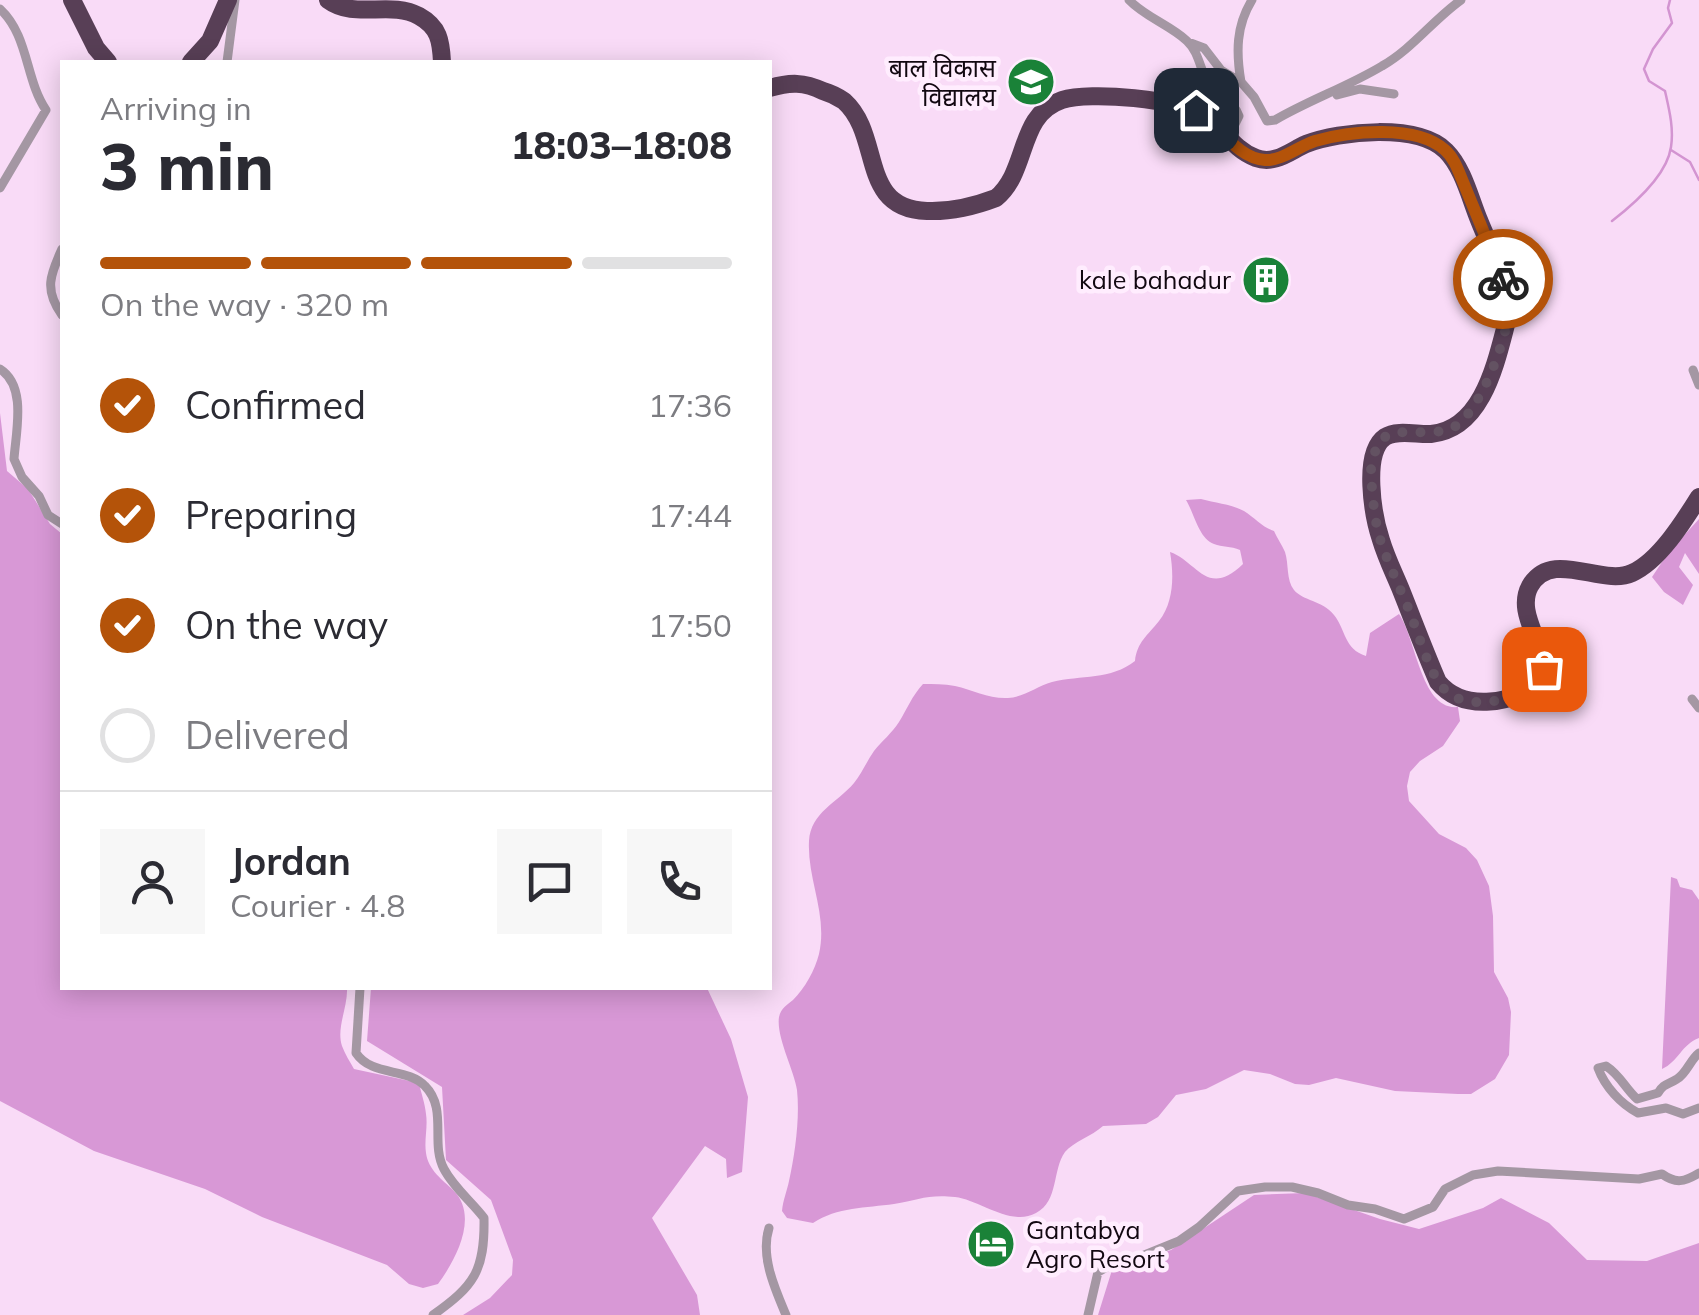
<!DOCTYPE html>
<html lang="en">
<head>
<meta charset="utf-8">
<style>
	body { margin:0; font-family:Mulish,"Noto Sans Devanagari",sans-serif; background:#f7f7f7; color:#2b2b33; height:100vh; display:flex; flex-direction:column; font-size:38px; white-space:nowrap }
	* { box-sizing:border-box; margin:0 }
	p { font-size:32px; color:#7c7c81 }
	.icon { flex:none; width:55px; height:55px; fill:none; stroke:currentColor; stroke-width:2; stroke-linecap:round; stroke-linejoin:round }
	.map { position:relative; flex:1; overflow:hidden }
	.details { position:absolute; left:60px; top:60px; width:712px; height:930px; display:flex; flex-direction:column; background:#fff; border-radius:0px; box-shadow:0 5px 25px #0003 }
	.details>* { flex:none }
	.pin { position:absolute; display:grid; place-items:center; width:85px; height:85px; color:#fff; margin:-42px; border-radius:20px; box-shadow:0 5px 15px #0006 }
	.courier { position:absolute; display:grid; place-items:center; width:100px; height:100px; margin:-50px; border:8px solid #b45309; border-radius:50%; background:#fff; color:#222; box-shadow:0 2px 12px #0007 }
	.summary em { font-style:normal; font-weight:800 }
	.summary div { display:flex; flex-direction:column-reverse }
	.summary { display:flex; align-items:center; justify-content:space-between; height:170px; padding:0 40px }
	h1 { font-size:65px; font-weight:800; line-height:75px }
	.bar { display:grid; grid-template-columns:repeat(4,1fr); gap:15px 10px; align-content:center; height:120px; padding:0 40px }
	.bar i { height:12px; border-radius:8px; background:#e1e1e2 }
	.bar .on { background:#b45309 }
	.bar p { grid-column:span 4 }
	.line { display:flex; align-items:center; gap:25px; padding:0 40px; border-top:2px solid #e1e1e2 }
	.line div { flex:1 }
	.round { display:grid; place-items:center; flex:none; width:105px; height:105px; border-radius:0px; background:#f7f7f7 }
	ol { padding:0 40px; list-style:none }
	li { display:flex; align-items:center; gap:30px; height:110px }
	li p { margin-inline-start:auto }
	li .icon { padding:10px; border-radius:50%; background:#b45309; color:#fff; stroke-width:4 }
	li:last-child { color:#7c7c81 }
	li i { width:55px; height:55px; border:5px solid #e1e1e2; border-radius:50% }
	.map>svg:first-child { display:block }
</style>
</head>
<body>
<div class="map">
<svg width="1699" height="1315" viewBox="0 0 1699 1315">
	<rect width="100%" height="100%" fill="#f9dbf7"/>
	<path fill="#d898d6" d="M0,413L7,471L28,489L50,524L62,534V988H347C348,1007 336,1028 342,1046C345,1054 350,1062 354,1069L419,1083C421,1093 425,1103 426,1114C428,1127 424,1140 426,1153C428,1170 443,1180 453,1190C480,1216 455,1261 438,1284L423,1288L409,1284L387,1265L262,1217L205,1189L94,1151L0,1101Z
		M1201,499C1215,503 1231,504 1244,511C1255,518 1262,527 1274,531C1277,538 1282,545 1285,552C1289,564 1286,580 1294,590C1303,601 1322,600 1334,615C1346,630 1344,649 1366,656L1370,633L1399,614C1416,638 1421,711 1458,707L1460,721L1443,746L1420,761L1410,772L1407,786L1409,801L1439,834L1466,848L1477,860L1489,886L1493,916L1494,972L1508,998L1511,1012L1509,1055L1495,1079L1471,1094H1458L1395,1091L1336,1078L1309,1085L1295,1084L1270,1074L1244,1070L1206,1089L1176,1095L1158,1117L1146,1124L1103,1126C1092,1136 1073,1142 1065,1152C1052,1170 1059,1201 1036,1213C1011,1227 980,1200 955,1197C928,1194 918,1200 894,1204C866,1208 837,1207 813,1223L787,1218L782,1211C783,1200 787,1191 789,1181C795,1154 800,1118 797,1090C794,1070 776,1037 779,1017C781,1008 787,1005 793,1000C805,988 815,970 819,954C828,914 807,880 809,841C811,812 837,803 854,783C862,773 867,761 874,751C882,741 892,733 899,722C907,709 912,696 923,684C933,684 944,684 955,686C973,690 989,699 1008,698C1025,697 1037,686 1052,682C1081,675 1111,680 1135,661C1137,642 1148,635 1159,621C1174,602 1174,575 1170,552C1197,561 1207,599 1243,564L1240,550C1231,546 1222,547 1214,544C1199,539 1194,513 1186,500Z
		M1699,519V574L1685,553L1679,567L1693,585L1683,605L1664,592L1652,577L1668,553Z
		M1671,877L1677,879L1680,887L1692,890L1699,900V1038C1682,1044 1678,1062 1662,1069Z
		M371,988H707L731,1039L748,1097L742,1172L727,1178L726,1159L705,1146L652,1218L697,1295L700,1315H463L490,1298L512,1275L513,1260L491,1200L446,1160L442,1087L367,1041Z
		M1305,1193L1380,1219L1419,1229L1483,1208L1501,1198L1549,1223L1587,1260L1647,1261L1699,1243V1315H1098L1112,1270L1171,1250L1254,1195Z"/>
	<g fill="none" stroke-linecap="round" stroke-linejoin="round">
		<path stroke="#d394d1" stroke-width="2.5" d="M1671,150L1690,162L1699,180
			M1612,221C1634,204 1667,175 1671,147C1674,128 1669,109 1665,91L1649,81L1644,69L1653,49L1672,23L1668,8L1670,0"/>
		<path stroke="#a497a3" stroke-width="9" d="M1129,0C1145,17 1170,25 1187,41C1201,54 1200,75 1212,89C1223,100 1234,102 1239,116L1234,126L1223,135
			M0,9C29,36 25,79 46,110L0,188
			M1188,42L1204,48L1221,70L1241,82L1254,97L1267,121L1275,120C1309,100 1347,87 1382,66C1412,49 1433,20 1461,0
			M227,62L235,0
			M1241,82C1236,52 1236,26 1252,0
			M1337,95L1360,89L1394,94
			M62,249C50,275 44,290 62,315
			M0,369C27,386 16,431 14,459L22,477L39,496L48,515L62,524
			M1693,370L1699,385
			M1692,699L1699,708
			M360,988L356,1053C372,1077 407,1067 425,1086C448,1109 430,1143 444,1169C454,1188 472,1202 484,1218C485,1271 474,1286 433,1315
			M1699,1053C1690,1060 1687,1073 1677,1079C1668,1085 1664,1083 1658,1093L1637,1099C1625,1088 1620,1075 1606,1066L1598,1068C1605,1087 1621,1104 1638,1113L1666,1108L1683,1114L1699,1108
			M769,1228C760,1256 775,1289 786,1315
			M1088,1315L1098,1272L1114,1263L1137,1258L1179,1241L1199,1227L1238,1191L1265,1187H1292L1318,1193L1348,1205L1375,1209L1404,1219L1433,1207L1445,1189L1473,1175L1498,1171L1639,1179L1662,1174C1676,1184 1684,1182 1699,1173"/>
		<path stroke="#583f56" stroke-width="18" d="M72,0L96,48L108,62
			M328,0C355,20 390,0 419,16C439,27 441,41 442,62
			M191,62L210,41L228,0
			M770,88C790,82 804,82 823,91C830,93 838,97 844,101C883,136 858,209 927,211C951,212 975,206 996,198C1029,171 1017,115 1062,100C1090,91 1179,99 1204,115C1223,127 1232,149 1256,158C1275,165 1290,151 1306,144C1340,131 1418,123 1446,151C1463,168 1470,198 1479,220C1491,251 1513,287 1507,321C1496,362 1483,429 1431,434C1418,435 1397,429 1385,437C1362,453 1373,516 1381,540C1386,557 1394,573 1401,590C1413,620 1425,652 1438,682C1463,712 1509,704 1539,684C1554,650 1513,617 1530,586C1552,548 1602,587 1632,573C1659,561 1684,521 1699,497"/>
	</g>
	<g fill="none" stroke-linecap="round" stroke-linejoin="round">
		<path stroke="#635262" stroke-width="10" stroke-dasharray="0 18" d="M1503,279C1506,288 1509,298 1509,308C1508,337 1479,416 1452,428C1433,437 1399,427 1385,437C1376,444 1371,461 1371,471C1372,493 1374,518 1380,539C1388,563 1399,586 1409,610C1418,633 1425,658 1437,680C1441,686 1447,693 1453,696C1470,706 1495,702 1512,697C1529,692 1541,687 1544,669"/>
		<path stroke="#b45309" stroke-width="12" d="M1196,110C1219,123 1235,158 1265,160C1282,161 1299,146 1315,141C1350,131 1416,124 1445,150C1453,157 1457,167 1461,177L1503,279"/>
	</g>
	<defs>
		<g id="school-disc" transform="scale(2.5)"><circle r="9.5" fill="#1a8238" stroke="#ffedfe"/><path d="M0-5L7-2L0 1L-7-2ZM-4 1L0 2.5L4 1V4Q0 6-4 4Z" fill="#fff"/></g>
		<g id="building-disc" transform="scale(2.5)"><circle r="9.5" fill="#1a8238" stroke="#ffedfe"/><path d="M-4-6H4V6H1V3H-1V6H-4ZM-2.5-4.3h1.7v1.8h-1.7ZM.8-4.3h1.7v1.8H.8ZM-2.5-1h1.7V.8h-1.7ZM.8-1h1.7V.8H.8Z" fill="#fff"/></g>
		<g id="hotel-disc" transform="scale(2.5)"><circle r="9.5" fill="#1a8238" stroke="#ffedfe"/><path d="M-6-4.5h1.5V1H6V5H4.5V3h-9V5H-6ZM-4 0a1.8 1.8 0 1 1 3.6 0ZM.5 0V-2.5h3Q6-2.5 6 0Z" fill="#fff"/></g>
	</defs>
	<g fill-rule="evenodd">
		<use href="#school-disc" x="1031" y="82"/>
		<use href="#building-disc" x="1266" y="280"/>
		<use href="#hotel-disc" x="991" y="1244"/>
	</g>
	<g text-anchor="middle" stroke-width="9" stroke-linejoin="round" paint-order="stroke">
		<g font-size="25" fill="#120811" stroke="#ffedfe" text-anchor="end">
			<text x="996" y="77">बाल विकास<tspan x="996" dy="29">विद्यालय</tspan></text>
			<text x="1231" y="289">kale bahadur</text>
			<text x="1026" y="1239" text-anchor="start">Gantabya<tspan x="1026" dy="29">Agro Resort</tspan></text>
		</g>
	</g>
</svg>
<div class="pin" style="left:1544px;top:669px;background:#ea580c"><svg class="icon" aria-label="bag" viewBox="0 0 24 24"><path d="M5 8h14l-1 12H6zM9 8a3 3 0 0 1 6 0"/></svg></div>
<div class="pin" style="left:1196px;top:110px;background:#1f2937"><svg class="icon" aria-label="home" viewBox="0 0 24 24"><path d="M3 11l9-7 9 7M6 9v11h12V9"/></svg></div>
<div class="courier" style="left:1503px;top:279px"><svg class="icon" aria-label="bike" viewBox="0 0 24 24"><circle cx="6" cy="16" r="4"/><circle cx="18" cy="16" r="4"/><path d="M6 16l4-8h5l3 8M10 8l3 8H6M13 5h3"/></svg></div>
<section class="details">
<div class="summary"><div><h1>3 min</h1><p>Arriving in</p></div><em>18:03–18:08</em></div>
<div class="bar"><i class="on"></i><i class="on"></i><i class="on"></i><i></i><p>On the way · 320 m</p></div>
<ol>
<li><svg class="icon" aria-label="check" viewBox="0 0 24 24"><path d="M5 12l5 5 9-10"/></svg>Confirmed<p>17:36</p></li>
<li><svg class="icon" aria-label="check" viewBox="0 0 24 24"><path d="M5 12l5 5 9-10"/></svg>Preparing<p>17:44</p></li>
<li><svg class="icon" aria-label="check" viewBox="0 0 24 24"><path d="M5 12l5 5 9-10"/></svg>On the way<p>17:50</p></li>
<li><i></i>Delivered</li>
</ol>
<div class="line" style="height:180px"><a class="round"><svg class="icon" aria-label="person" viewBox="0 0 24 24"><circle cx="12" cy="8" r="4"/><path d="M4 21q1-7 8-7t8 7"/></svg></a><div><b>Jordan</b><p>Courier · 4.8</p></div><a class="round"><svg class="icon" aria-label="chat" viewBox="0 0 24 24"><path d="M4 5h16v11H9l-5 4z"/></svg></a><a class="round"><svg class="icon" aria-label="phone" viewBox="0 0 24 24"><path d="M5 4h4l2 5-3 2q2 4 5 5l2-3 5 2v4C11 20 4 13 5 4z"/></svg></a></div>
</section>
</div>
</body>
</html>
